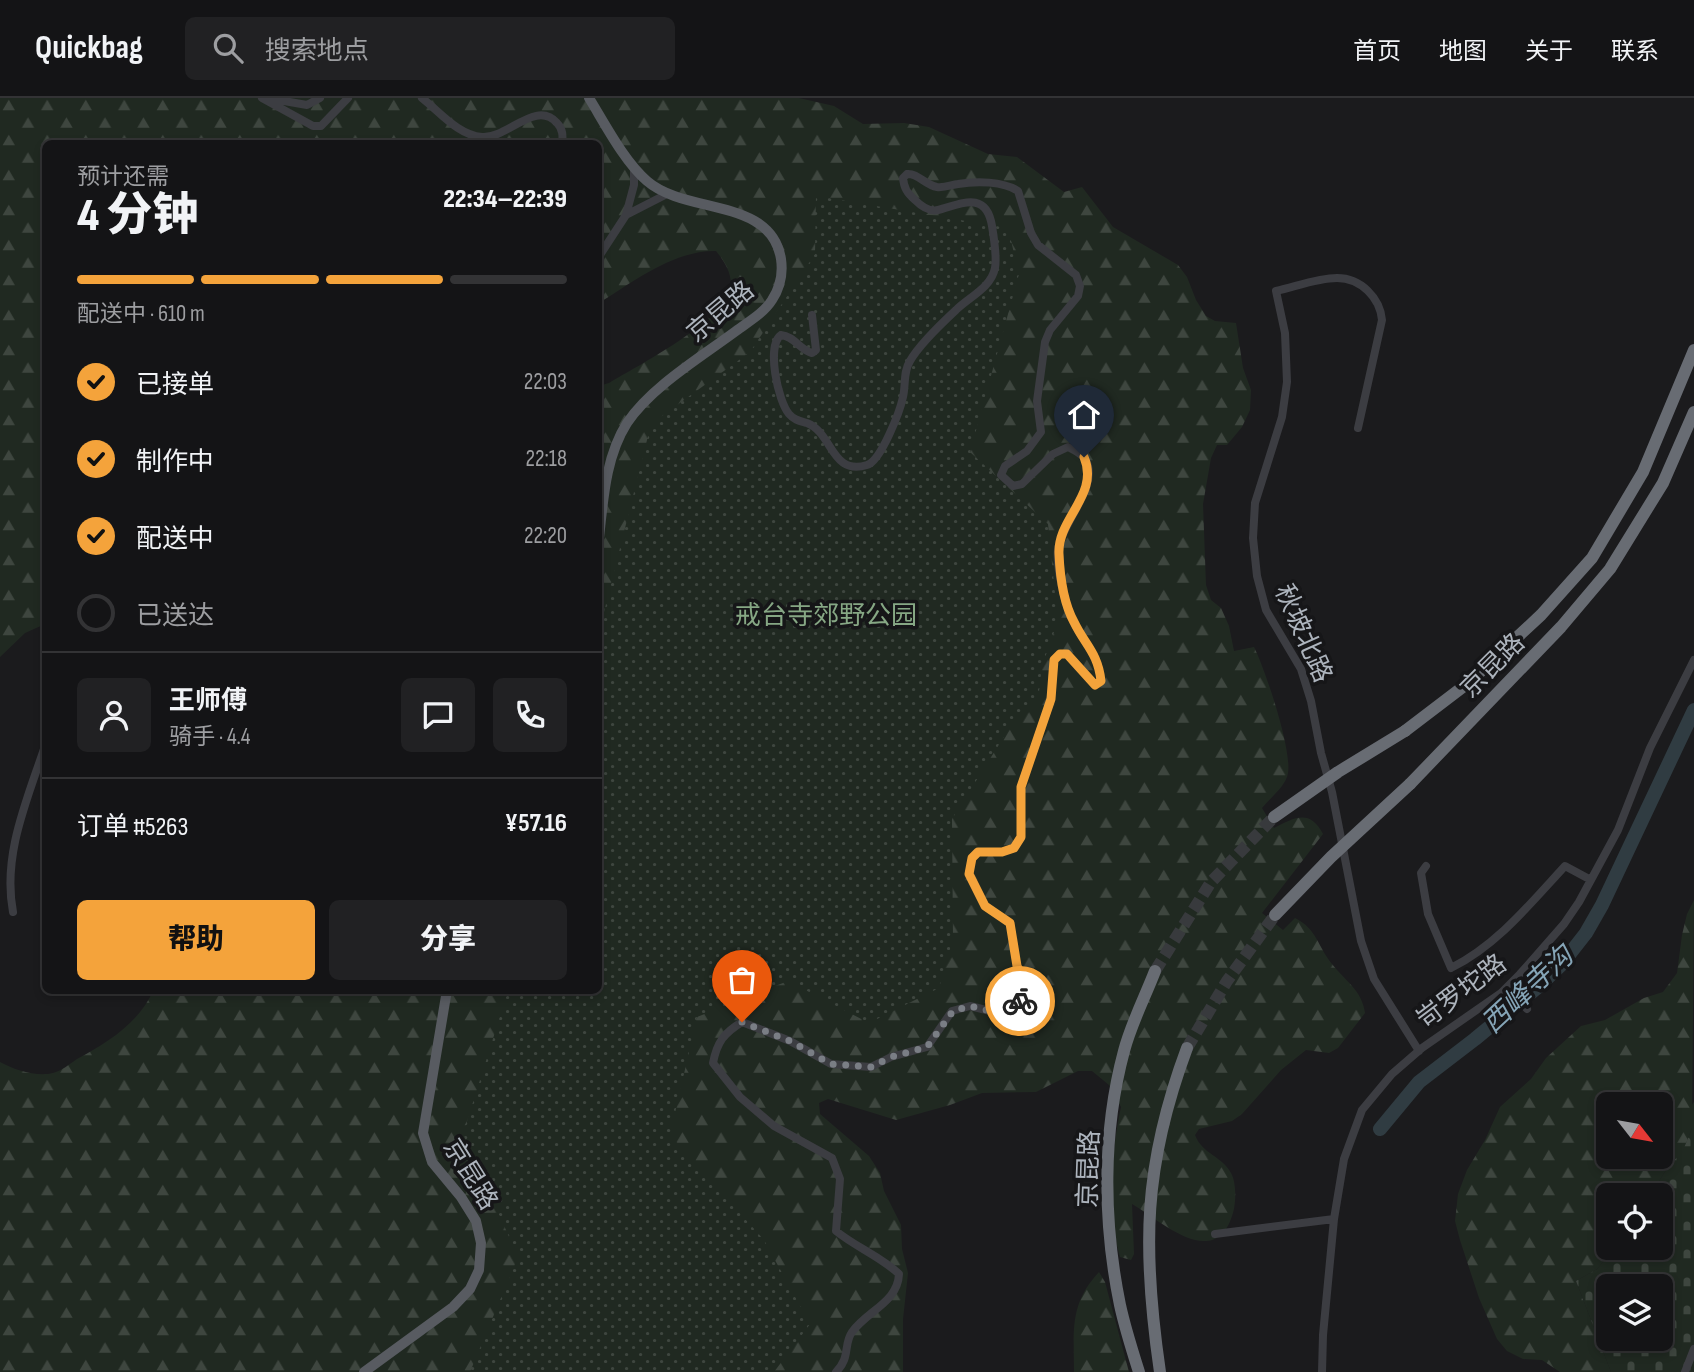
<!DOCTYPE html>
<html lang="zh">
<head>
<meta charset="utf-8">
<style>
	body { margin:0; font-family:"Sofia Sans Condensed","Noto Sans SC",sans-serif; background:#212123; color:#f1f3f6; height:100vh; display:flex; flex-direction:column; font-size:26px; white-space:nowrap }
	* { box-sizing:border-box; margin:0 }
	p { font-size:23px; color:#9d9ea1 }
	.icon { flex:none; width:38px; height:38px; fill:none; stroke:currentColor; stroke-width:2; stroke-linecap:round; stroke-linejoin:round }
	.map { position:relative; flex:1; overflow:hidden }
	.panel { position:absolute; left:42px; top:42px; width:560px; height:854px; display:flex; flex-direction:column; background:#141416; border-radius:10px; box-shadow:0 4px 10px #0003,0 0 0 2px #333335 }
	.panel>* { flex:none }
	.needle { width:46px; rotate:121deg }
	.controls { position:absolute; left:1596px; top:994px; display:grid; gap:14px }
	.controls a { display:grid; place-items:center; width:77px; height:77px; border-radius:10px; background:#141416; box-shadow:0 4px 10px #0003,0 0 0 2px #333335; font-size:35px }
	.pin { position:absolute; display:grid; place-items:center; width:60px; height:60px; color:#fff; margin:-72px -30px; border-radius:50% 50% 50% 0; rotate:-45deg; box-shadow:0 0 7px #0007 }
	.pin .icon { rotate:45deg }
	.courier { position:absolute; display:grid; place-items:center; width:70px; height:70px; margin:-35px; border:5px solid #f4a33b; border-radius:50%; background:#fff; color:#222; box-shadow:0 2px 9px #0007 }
	.summary em { font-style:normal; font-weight:800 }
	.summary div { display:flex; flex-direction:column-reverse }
	.summary { display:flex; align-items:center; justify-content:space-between; height:119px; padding:0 35px }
	h1 { font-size:46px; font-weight:800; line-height:52px }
	.bar { display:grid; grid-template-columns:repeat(4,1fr); gap:10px 7px; align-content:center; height:84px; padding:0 35px }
	.bar i { height:9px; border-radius:5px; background:#333335 }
	.bar .selected { background:#f4a33b }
	.bar p { grid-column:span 4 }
	.line { display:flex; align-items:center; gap:18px; padding:0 35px; border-top:2px solid #333335 }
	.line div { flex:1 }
	.round { display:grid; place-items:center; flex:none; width:74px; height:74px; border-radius:10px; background:#212123 }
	ol { padding:0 35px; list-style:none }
	li { display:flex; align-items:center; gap:21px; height:77px }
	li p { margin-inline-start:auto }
	li .icon { padding:7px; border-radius:50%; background:#f4a33b; color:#111; stroke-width:4 }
	li:last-child { color:#9d9ea1 }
	li i { width:38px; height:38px; border:4px solid #333335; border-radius:50% }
	.primary-button { display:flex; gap:14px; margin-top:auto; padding:14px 35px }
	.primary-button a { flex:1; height:80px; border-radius:10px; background:#f4a33b; color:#111; font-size:28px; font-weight:800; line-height:80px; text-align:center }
	.primary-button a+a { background:#212123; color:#f1f3f6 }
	header { display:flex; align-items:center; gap:42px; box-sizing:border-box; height:98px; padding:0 35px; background:#141416; border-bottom:2px solid #333335 }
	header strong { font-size:33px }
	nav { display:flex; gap:38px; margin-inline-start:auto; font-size:24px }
	.search { width:490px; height:63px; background:#212123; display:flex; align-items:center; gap:18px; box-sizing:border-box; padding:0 24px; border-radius:10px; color:#9d9ea1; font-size:26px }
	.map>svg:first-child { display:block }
</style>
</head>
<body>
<header>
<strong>Quickbag</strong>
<div class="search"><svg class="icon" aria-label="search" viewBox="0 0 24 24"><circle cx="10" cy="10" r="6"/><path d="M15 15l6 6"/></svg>搜索地点</div>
<nav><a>首页</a><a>地图</a><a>关于</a><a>联系</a></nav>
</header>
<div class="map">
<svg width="1694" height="1274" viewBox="0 0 1694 1274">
	<defs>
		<pattern id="forest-firs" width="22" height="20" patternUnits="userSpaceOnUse" patternTransform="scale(1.75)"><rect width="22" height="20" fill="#202921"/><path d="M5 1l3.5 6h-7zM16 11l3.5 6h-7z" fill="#3e463f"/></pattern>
		<pattern id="cemetery-stones" width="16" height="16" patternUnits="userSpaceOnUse" patternTransform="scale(1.75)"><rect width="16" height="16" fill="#202921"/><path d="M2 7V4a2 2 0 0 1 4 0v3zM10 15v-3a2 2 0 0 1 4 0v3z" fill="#3e463f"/></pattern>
		<pattern id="park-dots" width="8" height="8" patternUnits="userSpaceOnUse" patternTransform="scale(1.75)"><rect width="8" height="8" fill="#202921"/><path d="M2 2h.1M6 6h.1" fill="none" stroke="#3e463f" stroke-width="1.8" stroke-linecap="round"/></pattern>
	</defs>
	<rect width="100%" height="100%" fill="#1b1b1d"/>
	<path fill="url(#forest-firs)" fill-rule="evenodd" d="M0,0H799L834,8L863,26L904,25L929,29L988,56L1017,59L1064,94L1082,89L1113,129L1178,167L1187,179L1196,202L1206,218L1215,223L1236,225L1243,270L1251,292L1250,312L1242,329L1227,347H1217L1211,360L1203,406L1206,487L1211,502L1221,510L1229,528L1234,553L1254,549C1265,571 1292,651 1288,675C1286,688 1270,700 1262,710L1274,730C1295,719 1310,711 1323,736L1262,815L1283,832L1295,820C1317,831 1318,849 1332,866C1345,883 1362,892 1365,915L1338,950L1329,955L1306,952L1281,972L1242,1016L1232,1023L1199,1031L1195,1037C1202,1056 1222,1058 1231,1075C1237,1086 1236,1107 1232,1118C1214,1173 1161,1123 1132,1106L1134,1156L1131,1162L1120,1159C1107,1114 1111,1055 1121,1009L1109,987L1092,973H1078L1036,994L982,995L950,1007L896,1022L828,1001L819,1005L820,1016L869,1058L880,1075L884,1093L901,1127L902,1151L908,1175L903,1221V1274H0V964C14,972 37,979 53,975C61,973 70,966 77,961C107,945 139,925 153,893L598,892L599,288L609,285C641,266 710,230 728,198C736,182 726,165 716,153C674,152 633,184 599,205L598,46H46L45,526L25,535L0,559Z
		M1694,802L1692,1030L1682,1056L1670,1066L1650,1097H1608V1150H1615L1597,1171L1576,1183L1611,1274H1560L1542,1262L1523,1261L1507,1253L1497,1241L1479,1200L1460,1142L1455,1123L1458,1096L1467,1072L1485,1042L1500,1009L1531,981L1546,960L1581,928L1605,922L1644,900L1663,894L1677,875L1682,837L1687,816ZM1608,1006H1661V1059H1608Z
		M1099,1174L1105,1184L1129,1274H1074C1074,1233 1069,1206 1099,1174Z"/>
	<path fill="url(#cemetery-stones)" fill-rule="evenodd" d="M1694,1004V1274H1611L1576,1183L1597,1171L1615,1150H1661V1097H1650L1670,1066L1682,1055L1692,1030L1691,1008ZM1608,1188H1661V1241H1608Z"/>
	<path fill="url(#park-dots)" d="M816,98L1008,130L1019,176L970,354L1048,426L1057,515L1054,534L1042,568L1038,602L1017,618L952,721L953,841L939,890L869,925L788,883L697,919L670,1037L764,1142L810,1226L774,1274H470L518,1159L463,1036L508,893L598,892V575L602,522L651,326L750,254L815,156Z"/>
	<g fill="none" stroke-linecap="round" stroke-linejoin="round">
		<path stroke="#303c42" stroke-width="14" d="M1380,1031L1419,984L1475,941L1539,888L1561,867L1586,835L1602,807L1694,612"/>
		<path stroke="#383a3d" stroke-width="12" stroke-dasharray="12 6" stroke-linecap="butt" d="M1155,873L1211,784L1274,719
			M1187,950L1227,883L1275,817"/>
		<path stroke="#3c3d42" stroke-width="8" d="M262,0L313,28H321L348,0
			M267,0L307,7L320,0
			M422,0C440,14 458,37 482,39C507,41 536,1 557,25C563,31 563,38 562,46
			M634,70V87L626,117L667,96
			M598,160L626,117
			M812,217L816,252L812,255C800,252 794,238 781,237C766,248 778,303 789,316C794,322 800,323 807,325C833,335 831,378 867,367C881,363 900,313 903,299C906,286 903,274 910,263C919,247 942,225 956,212C969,199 991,190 995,170C997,159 994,140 992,128C986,91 959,107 938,112C929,114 921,108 915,102C907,95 904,90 903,80L907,76C918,75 925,87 937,89C944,90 951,87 958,86C976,83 1003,83 1018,93L1031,135L1038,147L1076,177L1080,188L1078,198L1050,232L1045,244L1037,303L1041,334L1027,353L1005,368L1001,377L1013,388L1022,386L1053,356L1068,349C1074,352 1082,356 1085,361C1101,386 1062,425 1058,451C1056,469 1065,509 1074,525C1086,548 1098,555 1101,583L1095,587L1067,556H1060L1054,562L1051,601L1021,689V739L1014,750L1002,754H978L972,760L969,776L985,808L1010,825L1017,868L1027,889L1018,908L998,915L970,908L952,913L927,949L891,959L871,969L831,966L790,943L742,924C724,935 717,944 713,965L740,999L774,1028L832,1060L840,1081L836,1133C857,1150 880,1158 899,1176C898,1204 867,1213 852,1234C843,1247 851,1259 836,1274
			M1358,330L1382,222C1380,200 1361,180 1337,180C1317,180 1295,189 1276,193L1285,235L1287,284L1282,319L1255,405L1253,440L1257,478L1266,512L1301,571L1311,603L1321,655L1332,694L1361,843L1374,881L1419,953
			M1426,768L1421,775L1428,816L1451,870C1497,847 1530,806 1565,768L1591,782
			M13,814C2,756 28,700 46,645
			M1506,890L1527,911
			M1215,1136L1334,1121
			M1322,1274L1323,1237L1334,1121L1344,1061L1362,1012L1392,976L1422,950L1501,895L1520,876L1564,826L1579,804L1618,732L1650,650L1694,562
			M1685,1274L1694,1251"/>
		<path stroke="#585b61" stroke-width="10" d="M589,0C605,26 624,63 647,83C686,117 771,99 781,161C783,175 780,190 772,202C764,215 748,224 736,233C701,259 651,289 627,325C604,361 603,408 598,449
			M364,1274L453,1209L470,1191L479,1172L481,1145L476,1123L461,1099L432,1064L423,1035L447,892"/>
		<path stroke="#686c73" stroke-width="12" d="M1405,633L1468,585L1541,517L1592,460L1643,374L1694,252
			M1410,686L1561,529L1610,471L1663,385L1694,314
			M1139,1274C1132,1252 1125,1230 1120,1207C1103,1124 1102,1035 1124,953C1131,926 1145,899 1155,873
			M1160,1274C1142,1151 1143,1068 1187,950"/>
		<path stroke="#686c73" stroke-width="12" d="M1274,719L1338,674L1405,633
			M1275,817L1331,759L1410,686"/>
	</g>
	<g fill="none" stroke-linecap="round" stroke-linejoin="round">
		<path stroke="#7a7e85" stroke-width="7" stroke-dasharray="0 12.6" d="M742,924L790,943L831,966L871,969L891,959L927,949L953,913L970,908L998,915L1018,908L1020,903"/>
		<path stroke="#f4a33b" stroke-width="9" d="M1020,903L1027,889L1017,868L1010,825L985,808L969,776L972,760L978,754H1002L1014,750L1021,739V689L1051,601L1054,562L1060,556H1067L1095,587L1101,583C1098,555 1085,547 1074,524C1063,504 1060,479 1059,456C1057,420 1100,397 1084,359"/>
	</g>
	<g text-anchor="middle" stroke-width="7" stroke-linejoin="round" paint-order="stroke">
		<g font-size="26" fill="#adb4bd" stroke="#161618">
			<text transform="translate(720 213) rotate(-40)" y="9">京昆路</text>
			<text transform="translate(1304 535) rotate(66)" y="9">秋坡北路</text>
			<text transform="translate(1492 567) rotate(-45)" y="9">京昆路</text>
			<text transform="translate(1461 893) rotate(-37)" y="9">岢罗坨路</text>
			<text transform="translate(1088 1071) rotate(-88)" y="9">京昆路</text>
			<text transform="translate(471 1076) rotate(58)" y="9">京昆路</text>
		</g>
		<g font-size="26" fill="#86a784" stroke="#161618">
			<text x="826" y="526">戒台寺郊野公园</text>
		</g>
		<g font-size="28" font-style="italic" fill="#85a5b7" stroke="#161618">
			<text transform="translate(1527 891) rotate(-43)" y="10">西峰寺沟</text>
		</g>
	</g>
</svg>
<div class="controls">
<a><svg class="needle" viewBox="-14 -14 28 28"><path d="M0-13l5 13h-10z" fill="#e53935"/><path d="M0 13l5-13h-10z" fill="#9d9ea1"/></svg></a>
<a><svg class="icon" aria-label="locate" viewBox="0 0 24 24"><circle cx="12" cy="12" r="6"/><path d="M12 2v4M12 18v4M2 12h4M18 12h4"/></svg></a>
<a><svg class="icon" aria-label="layers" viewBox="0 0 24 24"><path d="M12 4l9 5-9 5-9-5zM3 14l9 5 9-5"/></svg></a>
</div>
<div class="pin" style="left:742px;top:924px;background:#ea580c"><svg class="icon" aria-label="bag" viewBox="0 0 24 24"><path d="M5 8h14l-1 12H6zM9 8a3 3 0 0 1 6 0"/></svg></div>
<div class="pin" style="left:1084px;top:359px;background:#1f2937"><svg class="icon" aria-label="home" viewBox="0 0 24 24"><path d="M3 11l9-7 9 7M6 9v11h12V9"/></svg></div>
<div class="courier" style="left:1020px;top:903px"><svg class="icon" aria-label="bike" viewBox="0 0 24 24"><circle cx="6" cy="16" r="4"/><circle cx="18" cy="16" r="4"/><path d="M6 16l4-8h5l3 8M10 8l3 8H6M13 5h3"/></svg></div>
<section class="panel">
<div class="summary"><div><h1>4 分钟</h1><p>预计还需</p></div><em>22:34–22:39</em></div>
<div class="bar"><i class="selected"></i><i class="selected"></i><i class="selected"></i><i></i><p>配送中 · 610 m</p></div>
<ol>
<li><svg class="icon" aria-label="check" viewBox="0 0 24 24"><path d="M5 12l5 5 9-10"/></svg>已接单<p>22:03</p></li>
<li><svg class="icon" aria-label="check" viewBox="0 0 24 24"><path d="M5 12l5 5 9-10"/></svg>制作中<p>22:18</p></li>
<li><svg class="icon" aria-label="check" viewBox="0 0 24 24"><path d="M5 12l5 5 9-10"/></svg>配送中<p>22:20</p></li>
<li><i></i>已送达</li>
</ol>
<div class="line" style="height:126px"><a class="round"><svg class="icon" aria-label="person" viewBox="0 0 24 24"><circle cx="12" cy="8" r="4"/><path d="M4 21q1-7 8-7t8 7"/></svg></a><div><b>王师傅</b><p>骑手 · 4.4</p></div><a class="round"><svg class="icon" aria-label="chat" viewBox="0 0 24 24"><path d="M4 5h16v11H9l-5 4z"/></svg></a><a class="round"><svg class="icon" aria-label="phone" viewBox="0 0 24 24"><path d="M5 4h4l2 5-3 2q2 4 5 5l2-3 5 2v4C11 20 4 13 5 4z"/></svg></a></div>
<div class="line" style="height:91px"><div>订单 #5263</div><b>¥57.16</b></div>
<div class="primary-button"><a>帮助</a><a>分享</a></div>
</section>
</div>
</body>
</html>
